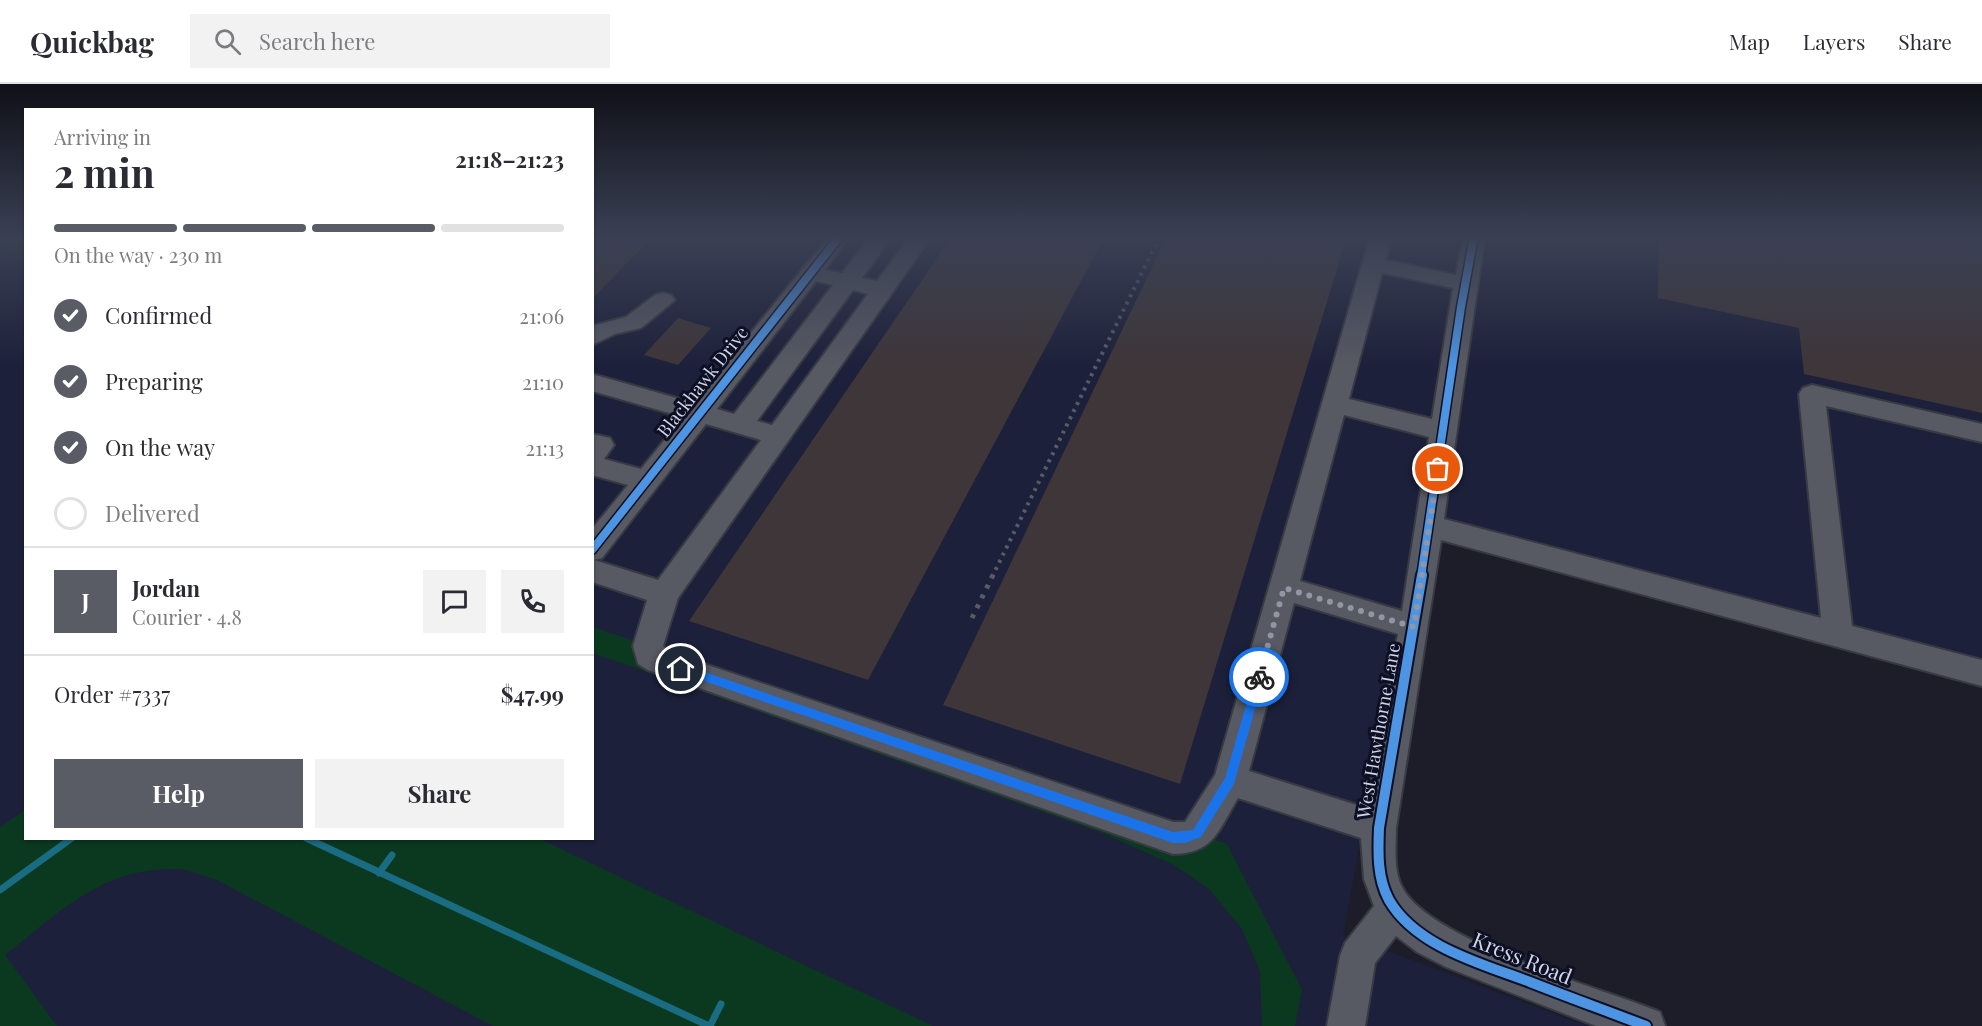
<!DOCTYPE html>
<html lang="en">
<head>
<meta charset="utf-8">
<style>
	body { margin:0; font-family:"Playfair Display",serif; background:#f2f2f3; color:#2b2b33; height:100vh; display:flex; flex-direction:column; font-size:22px; white-space:nowrap }
	* { box-sizing:border-box; margin:0 }
	p { font-size:20px; color:#7c7c81 }
	.icon { flex:none; width:33px; height:33px; fill:none; stroke:currentColor; stroke-width:2; stroke-linecap:round; stroke-linejoin:round }
	.map { position:relative; flex:1; overflow:hidden }
	.side { position:absolute; left:24px; top:24px; width:570px; height:732px; display:flex; flex-direction:column; background:#fff; border-radius:0px; box-shadow:0 2px 4px #0004 }
	.side>* { flex:none }
	.pin { position:absolute; display:grid; place-items:center; width:51px; height:51px; color:#fff; margin:-26px; border:3px solid #fff; border-radius:50%; box-shadow:0 2px 6px #0007 }
	.courier { position:absolute; display:grid; place-items:center; width:60px; height:60px; margin:-30px; border:4px solid #1a73e8; border-radius:50%; background:#fff; color:#222; box-shadow:0 2px 8px #0007 }
	.head em { font-style:normal; font-weight:700 }
	.head div { display:flex; flex-direction:column-reverse }
	.head { display:flex; align-items:center; justify-content:space-between; height:102px; padding:0 30px }
	h1 { font-size:39px; font-weight:700; line-height:45px }
	.bar { display:grid; grid-template-columns:repeat(4,1fr); gap:9px 6px; align-content:center; height:72px; padding:0 30px }
	.bar i { height:8px; border-radius:4px; background:#e1e1e2 }
	.bar .active { background:#595b65 }
	.bar p { grid-column:span 4 }
	.line { display:flex; align-items:center; gap:15px; padding:0 30px; border-top:2px solid #e1e1e2 }
	.line div { flex:1 }
	.round { display:grid; place-items:center; flex:none; width:63px; height:63px; border-radius:0px; background:#f2f2f3 }
	ol { padding:0 30px; list-style:none }
	li { display:flex; align-items:center; gap:18px; height:66px }
	li p { margin-inline-start:auto }
	li .icon { padding:6px; border-radius:50%; background:#595b65; color:#fff; stroke-width:4 }
	li:last-child { color:#7c7c81 }
	li i { width:33px; height:33px; border:3px solid #e1e1e2; border-radius:50% }
	.action { display:flex; gap:12px; margin-top:auto; padding:12px 30px }
	.action a { flex:1; height:69px; border-radius:0px; background:#595b65; color:#fff; font-size:24px; font-weight:700; line-height:69px; text-align:center }
	.action a+a { background:#f2f2f3; color:#2b2b33 }
	header { display:flex; align-items:center; gap:36px; box-sizing:border-box; height:84px; padding:0 30px; background:#fff; border-bottom:2px solid #e1e1e2 }
	header strong { font-size:28px }
	nav { display:flex; gap:33px; margin-inline-start:auto; font-size:21px }
	.search { width:420px; height:54px; background:#f2f2f3; display:flex; align-items:center; gap:15px; box-sizing:border-box; padding:0 21px; border-radius:0px; color:#7c7c81; font-size:22px }
	.map>svg:first-child { display:block }
</style>
</head>
<body>
<header>
<strong>Quickbag</strong>
<div class="search"><svg class="icon" aria-label="search" viewBox="0 0 24 24"><circle cx="10" cy="10" r="6"/><path d="M15 15l6 6"/></svg>Search here</div>
<nav><a>Map</a><a>Layers</a><a>Share</a></nav>
</header>
<div class="map">
<svg width="1982" height="942" viewBox="0 0 1982 942">
	<rect width="100%" height="100%" fill="#1c1d29"/>
	<path fill="#1c203a" d="M0,152H26V754H592L593,152H1474L1343,850L1587,942H0Z
		M1489,152H1982V581L1442,438Z"/>
	<path fill="#0b391f" d="M0,152H25V178L0,163Z
		M593,543L1227,760L1302,906L1295,942H1262L1260,887L1242,845L1208,804L1174,781L1102,749L593,569Z
		M25,726L26,754L540,755L933,942H493L217,796C205,792 190,786 177,785C102,783 60,828 5,871L57,942H0V743Z"/>
	<g fill="none" stroke-linecap="round" stroke-linejoin="round">
		<path stroke="#1a6c83" stroke-width="7" d="M306,754L709,942
			M379,789L392,771
			M0,806L72,754
			M710,942L721,920"/>
	</g>
	<path fill="#3e3638" d="M592,152H653L592,215Z
		M952,152H1105L868,596L689,537Z
		M1167,152H1347L1180,700L943,621Z
		M1659,152H1982V329L1804,290L1799,244L1658,214Z
		M678,234L711,244L678,281L644,271Z"/>
	<g fill="none" stroke-linecap="round" stroke-linejoin="round">
		<g stroke="#383a43" stroke-width="4">
			<path id="minor" d="M829,152H851L825,186L842,189L871,152H893L862,194L877,197L910,152H932L678,514L663,562L669,568L1173,738H1185L1215,691L1370,152H1392L1386,176L1456,191L1463,152H1485L1444,435L1821,534L1799,310L1803,304L1812,301L1982,340V358L1826,322L1852,542L1982,576V602L1441,456L1396,744C1396,762 1393,786 1402,803C1429,857 1601,904 1660,928L1665,942H1596L1446,883L1417,868L1396,852L1375,879L1365,942H1327L1340,872L1345,859L1374,822L1364,795L1361,754L1238,714C1219,745 1214,770 1173,770L648,586L638,580L633,562L647,516L592,498V445L628,401L592,391V350L610,354L614,361L604,375L641,385L683,333L592,307V290L694,319ZM1382,189L1453,204L1432,335L1349,315ZM816,197L833,201L734,330L717,325ZM853,206L868,210L772,341L757,337ZM1344,331L1429,353L1402,527L1300,497ZM706,340L761,356L658,496L594,476L602,474ZM1294,519L1398,550L1366,724L1249,687Z
				M663,209L671,211L675,216L641,244L615,250L592,261V242L626,233L655,211Z"/>
		</g>
		<use href="#minor" fill="#575963" fill-rule="evenodd"/>
		<path stroke="#595b64" stroke-width="4" stroke-dasharray="3 5" stroke-linecap="butt" d="M992,493L1160,152"/>
		<path stroke="#595b64" stroke-width="5" stroke-dasharray="4 7" stroke-linecap="butt" d="M972,534L993,491"/>
		<g stroke="#0d1025" stroke-width="11">
			<path id="cycleway-far1" d="M592,466L840,152
				M1421,493L1461,223L1474,152"/>
		</g>
		<g stroke="#0d1025" stroke-width="14">
			<path id="cycleway" d="M1422,491L1379,744C1378,768 1377,794 1389,816C1416,863 1483,880 1530,898C1568,913 1607,927 1646,942"/>
		</g>
		<use href="#cycleway-far1" stroke="#4d94e3" stroke-width="8"/>
		<use href="#cycleway" stroke="#4d94e3" stroke-width="10"/>
	</g>
	<linearGradient id="sky" x2="0" y2="1"><stop stop-color="#0f1017"/><stop offset="0.54" stop-color="#3a4054"/><stop offset="1" stop-color="#3a4054" stop-opacity="0"/></linearGradient>
	<rect width="1982" height="284" fill="url(#sky)"/>
	<path fill="#1a73e8" d="M681,580L1173,748L1193,746L1225,694L1254,593L1259,589L1264,593L1234,700L1201,753L1185,759H1173L678,588V582Z"/>
	<g fill="none" stroke-linecap="round" stroke-linejoin="round">
		<path stroke="#9295a3" stroke-width="6" stroke-dasharray="0 10.8" d="M1259,593L1284,504L1414,543L1438,385"/>
	</g>
	<g text-anchor="middle" stroke-width="6" stroke-linejoin="round" paint-order="stroke">
		<g font-size="18" fill="#d1d5e4" stroke="#0d1025">
			<text transform="translate(703 298) rotate(-52)" y="6">Blackhawk Drive</text>
			<text transform="translate(1379 647) rotate(-80)" y="6">West Hawthorne Lane</text>
		</g>
		<g font-size="21" fill="#d1d5e4" stroke="#0d1025">
			<text transform="translate(1522 875) rotate(22)" y="7">Kress Road</text>
		</g>
	</g>
</svg>
<div class="pin" style="left:1438px;top:385px;background:#ea580c"><svg class="icon" aria-label="bag" viewBox="0 0 24 24"><path d="M5 8h14l-1 12H6zM9 8a3 3 0 0 1 6 0"/></svg></div>
<div class="pin" style="left:681px;top:585px;background:#1f2937"><svg class="icon" aria-label="home" viewBox="0 0 24 24"><path d="M3 11l9-7 9 7M6 9v11h12V9"/></svg></div>
<div class="courier" style="left:1259px;top:593px"><svg class="icon" aria-label="bike" viewBox="0 0 24 24"><circle cx="6" cy="16" r="4"/><circle cx="18" cy="16" r="4"/><path d="M6 16l4-8h5l3 8M10 8l3 8H6M13 5h3"/></svg></div>
<section class="side">
<div class="head"><div><h1>2 min</h1><p>Arriving in</p></div><em>21:18–21:23</em></div>
<div class="bar"><i class="active"></i><i class="active"></i><i class="active"></i><i></i><p>On the way · 230 m</p></div>
<ol>
<li><svg class="icon" aria-label="check" viewBox="0 0 24 24"><path d="M5 12l5 5 9-10"/></svg>Confirmed<p>21:06</p></li>
<li><svg class="icon" aria-label="check" viewBox="0 0 24 24"><path d="M5 12l5 5 9-10"/></svg>Preparing<p>21:10</p></li>
<li><svg class="icon" aria-label="check" viewBox="0 0 24 24"><path d="M5 12l5 5 9-10"/></svg>On the way<p>21:13</p></li>
<li><i></i>Delivered</li>
</ol>
<div class="line" style="height:108px"><b class="round" style="background:#595b65;color:#fff">J</b><div><b>Jordan</b><p>Courier · 4.8</p></div><a class="round"><svg class="icon" aria-label="chat" viewBox="0 0 24 24"><path d="M4 5h16v11H9l-5 4z"/></svg></a><a class="round"><svg class="icon" aria-label="phone" viewBox="0 0 24 24"><path d="M5 4h4l2 5-3 2q2 4 5 5l2-3 5 2v4C11 20 4 13 5 4z"/></svg></a></div>
<div class="line" style="height:78px"><div>Order #7337</div><b>$47.99</b></div>
<div class="action"><a>Help</a><a>Share</a></div>
</section>
</div>
</body>
</html>
